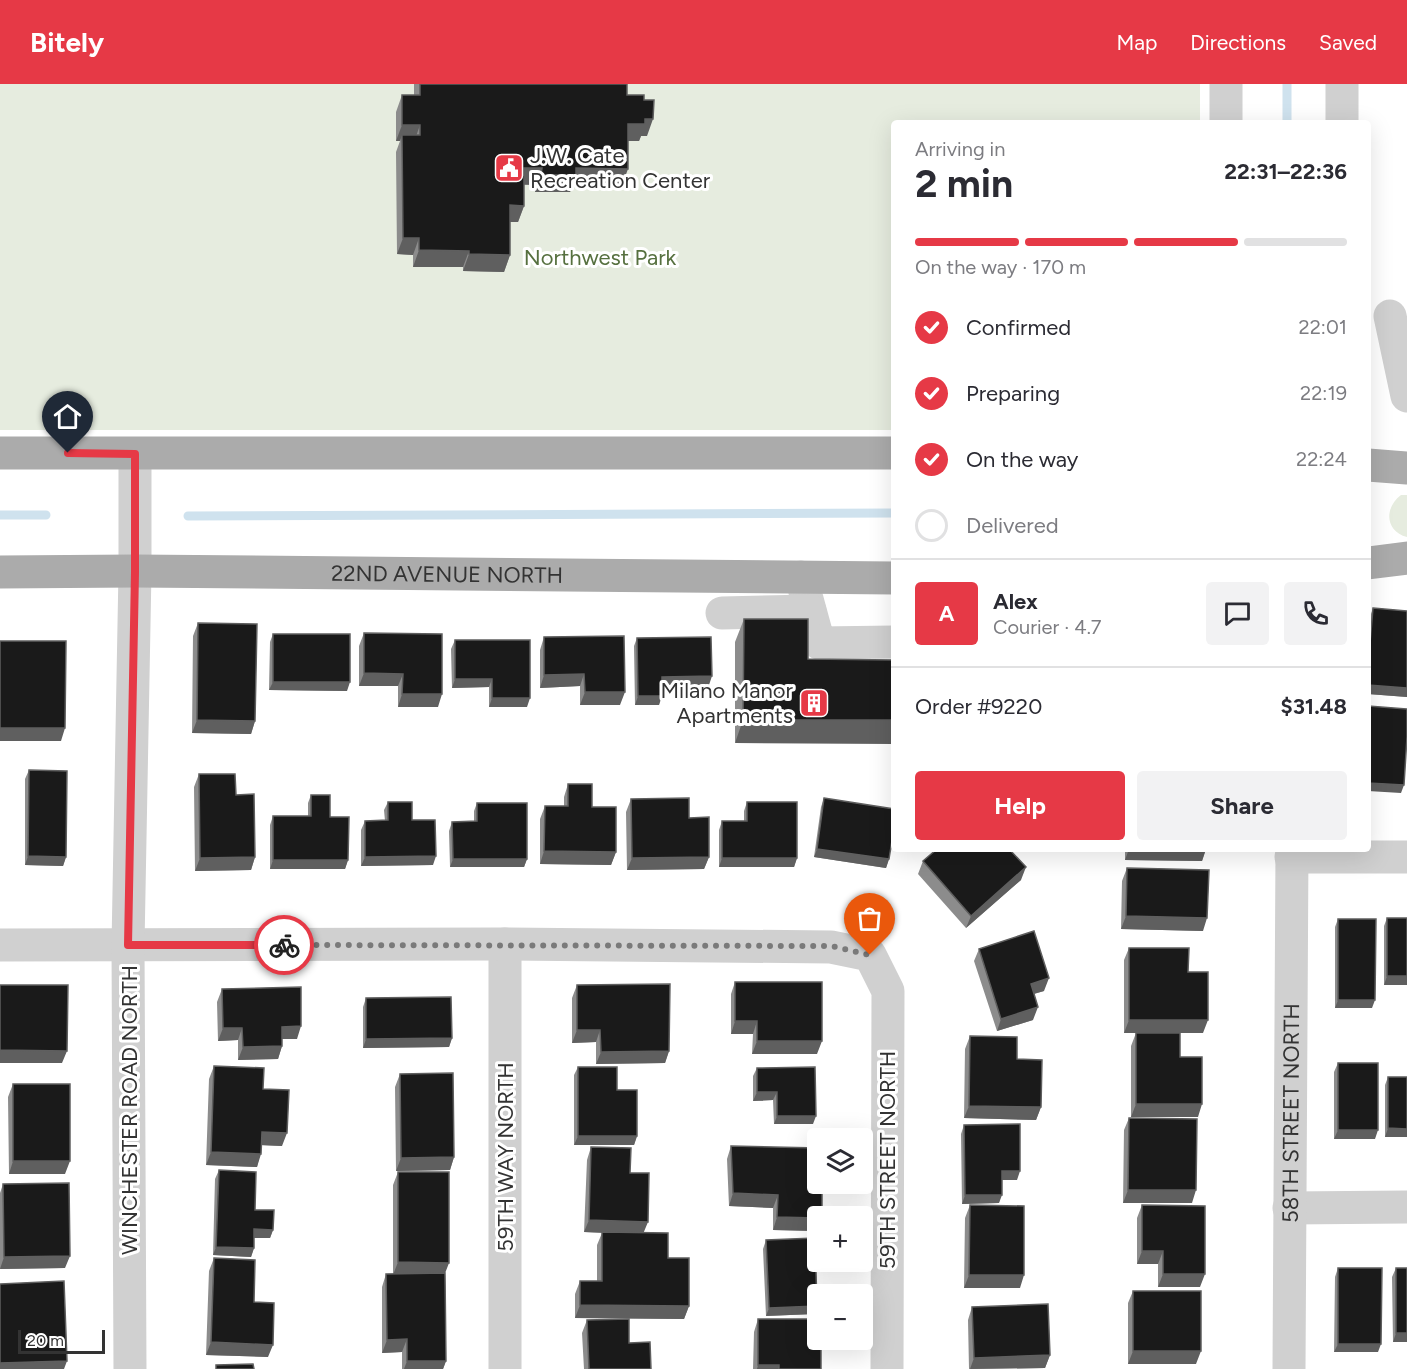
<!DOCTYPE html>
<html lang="en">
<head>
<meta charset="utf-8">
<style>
	body { margin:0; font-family:Figtree,sans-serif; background:#f2f2f3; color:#2b2b33; height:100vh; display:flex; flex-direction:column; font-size:22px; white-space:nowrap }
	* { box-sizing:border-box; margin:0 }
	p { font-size:20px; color:#7c7c81 }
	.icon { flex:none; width:33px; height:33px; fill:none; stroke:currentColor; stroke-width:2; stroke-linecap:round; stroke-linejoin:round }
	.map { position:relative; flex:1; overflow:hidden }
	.sheet { position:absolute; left:891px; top:36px; width:480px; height:732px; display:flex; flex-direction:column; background:#fff; border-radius:6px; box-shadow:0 6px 24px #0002 }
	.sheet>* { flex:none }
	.fabs { position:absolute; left:807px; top:1044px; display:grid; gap:12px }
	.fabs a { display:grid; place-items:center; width:66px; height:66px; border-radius:6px; background:#fff; box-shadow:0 6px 24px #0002; font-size:30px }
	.scale { position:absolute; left:18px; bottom:15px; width:87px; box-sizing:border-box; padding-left:6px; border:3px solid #333; border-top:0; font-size:16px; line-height:21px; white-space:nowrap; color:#333; -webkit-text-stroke:4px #fff; paint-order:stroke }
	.pin { position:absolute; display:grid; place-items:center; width:51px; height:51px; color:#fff; margin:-62px -26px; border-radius:50% 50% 50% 0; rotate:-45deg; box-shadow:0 0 6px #0007 }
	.pin .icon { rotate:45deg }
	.courier { position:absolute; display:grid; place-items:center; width:60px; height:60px; margin:-30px; border:4px solid #e63946; border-radius:50%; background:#fff; color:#222; box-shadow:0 2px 8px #0007 }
	.head em { font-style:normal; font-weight:700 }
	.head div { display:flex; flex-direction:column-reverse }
	.head { display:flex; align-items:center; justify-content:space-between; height:102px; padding:0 24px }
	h1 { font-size:39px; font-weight:700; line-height:45px }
	.bar { display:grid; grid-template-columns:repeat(4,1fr); gap:9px 6px; align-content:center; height:72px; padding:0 24px }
	.bar i { height:8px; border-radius:4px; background:#e1e1e2 }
	.bar .on { background:#e63946 }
	.bar p { grid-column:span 4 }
	.line { display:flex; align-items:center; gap:15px; padding:0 24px; border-top:2px solid #e1e1e2 }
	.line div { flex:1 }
	.round { display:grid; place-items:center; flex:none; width:63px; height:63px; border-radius:6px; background:#f2f2f3 }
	ol { padding:0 24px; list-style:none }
	li { display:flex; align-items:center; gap:18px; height:66px }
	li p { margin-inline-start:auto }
	li .icon { padding:6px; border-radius:50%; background:#e63946; color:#fff; stroke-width:4 }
	li:last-child { color:#7c7c81 }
	li i { width:33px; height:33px; border:3px solid #e1e1e2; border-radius:50% }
	.action { display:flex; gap:12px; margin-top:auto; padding:12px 24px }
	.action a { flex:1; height:69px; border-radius:6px; background:#e63946; color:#fff; font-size:24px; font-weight:700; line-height:69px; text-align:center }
	.action a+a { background:#f2f2f3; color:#2b2b33 }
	header { display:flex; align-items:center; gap:36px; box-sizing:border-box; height:84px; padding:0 30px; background:#e63946; color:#fff }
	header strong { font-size:28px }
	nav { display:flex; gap:33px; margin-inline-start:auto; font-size:21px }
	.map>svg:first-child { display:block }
</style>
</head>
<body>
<header>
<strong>Bitely</strong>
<nav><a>Map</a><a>Directions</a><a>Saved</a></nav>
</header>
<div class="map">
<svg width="1407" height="1285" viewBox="0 0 1407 1285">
	<rect width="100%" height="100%" fill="#fff"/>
	<path fill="#e6ecdf" d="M0,0H1200V39H894V346H0Z
		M1401,411H1407V453C1385,447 1384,424 1401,411Z"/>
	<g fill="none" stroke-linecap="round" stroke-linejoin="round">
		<path stroke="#cfe2ee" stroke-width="9" d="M1287,0V39
			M0,431H46
			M188,432L894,429"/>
		<g stroke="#d0d0d0" stroke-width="33">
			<path d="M1226,0V39"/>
			<path d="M1342,39V0"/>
			<path d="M1390,232L1407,312"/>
			<path d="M801,493L819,559L894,558"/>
			<path d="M722,529L810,527"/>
			<path d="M1291,773H1407"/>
			<path d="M505,860V1285"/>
			<path d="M0,861L505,860L831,863L870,871L888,907L887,1285"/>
			<path d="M1289,1124L1407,1123"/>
			<path d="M130,1285L128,861L135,487V370"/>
			<path id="s1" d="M1289,1285L1292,765"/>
		</g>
		<g stroke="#ababab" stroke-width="33">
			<path d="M0,369H894"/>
			<path d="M1368,381L1407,384"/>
			<path d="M1368,479L1407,474"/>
			<path id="s2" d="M0,488L135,487L894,494"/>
		</g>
	</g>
	<path fill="#8c8c8c" d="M414,0H627V11L647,52H641L639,57H628L622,101H573L570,108H535L536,101H524V122L518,138H510V171L504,188L463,187V183H413V171L397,170L396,68L400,57H396V28L402,11H414Z
		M1373,524L1407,527V613L1368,610V554L1370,533Z
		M744,535H808L735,659V558Z
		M198,539L255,637L251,650L192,649L193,552Z
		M364,549L438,623H398V602H359V562Z
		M273,550L347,607L269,606L270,558Z
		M544,553L620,621H580V602L540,604V566Z
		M637,554L709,601H662L659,621H635L634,562Z
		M455,556L527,623H489V603L452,604L451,565Z
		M29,686L66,773L63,782L25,781V695Z
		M199,690L236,711L255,773L251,786L195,787L194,703Z
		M568,700L592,723L616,768L611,781L540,780V735L545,722H564V713Z
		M311,711L330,733L348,776L345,785H270V741L273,732H308V719Z
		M824,714L889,775L886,784L814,773L821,723Z
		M631,715L689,734L709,773L704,785L627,786L626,728Z
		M388,718L412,736L433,781L361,782V746L365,737H385L384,726Z
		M747,718L797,774L794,783H719V746L722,737H744V727Z
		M477,719L527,775L524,783H450L449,747L452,738L474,737V727Z
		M1125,765H1206L1202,777L1125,776Z
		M923,777L1021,796L966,844L918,790Z
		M1127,784L1203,847L1121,845L1122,797Z
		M1387,834L1407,901H1384V842Z
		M1338,835L1372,924H1335V843Z
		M1129,864L1188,888L1203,949H1124V876Z
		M979,865L1044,907L1034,910L1033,936L997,947L974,877Z
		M735,898L817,970H752L753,950H731V910Z
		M577,901L669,967L665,979L596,980V958L572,959V914Z
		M222,905L297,955H282V962L278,975L238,976V956L218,957L217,918Z
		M366,914L452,954L449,963L363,964V923Z
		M1136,949L1180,973L1198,1033H1131V962Z
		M970,952L1017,975L1041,1023L1036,1036L964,1034L965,965Z
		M1338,979L1375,1055H1334V988Z
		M214,982L263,1005L282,1062L262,1061L257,1083L206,1081L209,995Z
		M578,983L637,1052L634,1061H574V991Z
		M757,984L813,1040H774L773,1016L753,1017V992Z
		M400,990L454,1073L450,1086L396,1087L395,1003Z
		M1388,993H1407V1053H1385V1001Z
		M13,1000L65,1090H9L8,1013Z
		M1129,1034L1192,1119H1123L1124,1046Z
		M964,1041L1017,1096H1002L999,1119L962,1120L961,1050Z
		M731,1062L817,1147L773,1146V1124L729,1122L727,1075Z
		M591,1063L630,1089L644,1149L668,1174L689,1222L684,1235L575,1234V1210L580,1197H597V1161L602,1149L584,1148L587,1076Z
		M219,1086L273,1146L270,1154H254V1164L251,1173L213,1171L215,1095Z
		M398,1088L445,1189L446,1277L443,1285H402V1268L382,1269V1203L386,1190H393V1101Z
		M3,1100L65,1184L0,1185V1109Z
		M970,1121L1020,1204H964L965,1134Z
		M1142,1121L1200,1203H1158V1180H1137V1134Z
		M766,1156L814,1230L766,1232L763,1165Z
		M214,1174L254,1218L268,1273L206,1271L209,1187Z
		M1338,1184L1378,1268H1334L1335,1193Z
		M1396,1184H1407V1258H1393L1392,1193Z
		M1133,1207L1196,1280H1128V1219Z
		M972,1223L1050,1271L1045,1284L969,1285L968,1236Z
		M758,1235L821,1285H753L754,1248Z
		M587,1236L629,1259L651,1285H584L582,1249Z"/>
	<path fill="#5f5f5f" d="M645,35H653L647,52H641L639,57H622L628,40Z
		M402,41H420L414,58L402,51L400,57H396Z
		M524,84H542L536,101L518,100Z
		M576,84L628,85L622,101H573L570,108H535L541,91Z
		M510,121L524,122L518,138H504Z
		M403,154H419L413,171L397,170Z
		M419,166L469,167L463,183H413Z
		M469,170L510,171L504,188L463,187Z
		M364,589L403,590L398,602H359Z
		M584,590L580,602L540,604L544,591Z
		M712,592L709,601H659L662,593Z
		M455,595H492L489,603L452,604Z
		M273,598H350L347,607L269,606Z
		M1368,601L1407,604V613L1368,610Z
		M585,608H625L620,621H580Z
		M402,610H442L438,623H398Z
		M638,612H662L659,621H635Z
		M492,614H530L527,623H489Z
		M197,636L255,637L251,650L192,649Z
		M743,636H894V660L735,659Z
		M0,644H65L61,657H0Z
		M1368,699L1404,701L1401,709L1368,707Z
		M817,765L889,775L886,784L814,773Z
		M1129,765H1206L1202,777L1125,776Z
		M544,767L616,768L611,781L540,780Z
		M28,772L66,773L63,782L25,781Z
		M436,772L433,781L361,782L365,773Z
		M255,773L251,786L195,787L200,774Z
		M709,773L704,785L627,786L632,774Z
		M722,774H797L794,783H719Z
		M453,775H527L524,783H450Z
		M273,776H348L345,785H270Z
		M1026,783L1021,796L966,844L971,832Z
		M1126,832L1207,834L1203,847L1121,845Z
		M1387,892H1407V901H1384Z
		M1049,894L1044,907L1026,912L1031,900Z
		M1338,916H1375L1372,924H1335Z
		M1038,923L1033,936L997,947L1001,935Z
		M1129,936H1208L1203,949H1124Z
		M735,937H757L753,950H731Z
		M301,942L297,955H277L282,943Z
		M223,944H242L238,956L218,957Z
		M577,946H600L596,958L572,959Z
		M452,954L449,963L363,964L366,955Z
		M757,957H822L817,970H752Z
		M282,962L278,975L238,976L243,963Z
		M0,966L67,967L62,979H0Z
		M669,967L665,979L596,980L601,968Z
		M757,1008H777L773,1016L753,1017Z
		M1136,1020H1202L1198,1033H1131Z
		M969,1022L1041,1023L1036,1036L964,1034Z
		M777,1032H816L813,1040H774Z
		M1388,1044L1407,1045V1053H1385Z
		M1338,1046H1378L1375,1055H1334Z
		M262,1048L287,1049L282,1062L258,1061Z
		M578,1052H637L634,1061H574Z
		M211,1068L261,1070L257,1083L206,1081Z
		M454,1073L450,1086L396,1087L401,1074Z
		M13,1077H70L65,1090H9Z
		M1002,1087H1020L1017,1096H999Z
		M1128,1106H1196L1192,1119H1123Z
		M733,1109L778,1111L773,1124L729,1122Z
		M965,1111H1002L999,1119L962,1120Z
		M777,1133L818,1134V1145L817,1147L773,1146Z
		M589,1136L648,1138L643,1150L584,1148Z
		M254,1145L273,1146L270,1154H251Z
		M216,1163L254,1164L251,1173L213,1171Z
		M1142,1167H1163L1158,1180H1137Z
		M70,1172L65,1184L0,1185L4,1173Z
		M398,1178L449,1179L444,1192L393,1191Z
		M1163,1190H1205L1200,1203H1158Z
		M969,1191H1024L1020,1204H964Z
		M580,1221L689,1222L684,1235L575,1234Z
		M817,1222L814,1230L766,1232L769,1224Z
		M1396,1249H1407V1258H1393Z
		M407,1255L402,1268L382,1269L387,1256Z
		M211,1258L273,1261L268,1273L206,1271Z
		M1338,1260H1381L1378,1268H1334Z
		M1133,1267H1201L1196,1280H1128Z
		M1050,1271L1045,1284L970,1285L974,1274Z
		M67,1277L64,1285H0V1279Z
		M407,1277H446L443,1285H404Z
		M758,1281H779L778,1285H757Z"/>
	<path fill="#1a1a1a" stroke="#5f5f5f" stroke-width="1.5" d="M420,0H627V11H644V16H654L653,35H645V40H628V85L576,84V91H541L542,84H524V122L510,121V171L469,170V167L419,166V154H403L402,51H420V41H402V11H420Z
		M1373,524L1407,527V604L1368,601V583Z
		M744,535H808V575L894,576V636H743Z
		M198,539L257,540L255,637L197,636Z
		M364,549L442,550V610H402L403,590L364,589Z
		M273,550H350V598H273Z
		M624,552L625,608H585L584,590L544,591V553Z
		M711,553L712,592L662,593V612H638L637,554Z
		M455,556H530V614H492V595H455Z
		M0,557H66L65,644H0Z
		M1368,622L1407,625V653L1404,701L1368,699Z
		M29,686L67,687L66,773L28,772Z
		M199,690H235L236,711L254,710L255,773L200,774Z
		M568,700H592V723H616V768L544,767L545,722H568Z
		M311,711H330V733H349L348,776H273V732H311Z
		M689,714V734L709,733V773L632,774L631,715Z
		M824,714L894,725V744L889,775L817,765Z
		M388,718H412V736H435L436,772L365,773V737L388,736Z
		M747,718H797V774H722V737H747Z
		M477,719H527V775H453L452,738L477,737Z
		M937,765H1009L1026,783L971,832L923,777Z
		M1127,784L1209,786L1207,834L1126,832Z
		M1387,834H1407V892H1387Z
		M1338,835H1376L1375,916H1338Z
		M1034,847L1049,894L1031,900L1038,923L1001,935L979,865Z
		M1129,864H1189L1188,888H1208V936H1129Z
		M735,898H822V957H757V937H735Z
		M670,900L669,967L601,968L600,946H577V901Z
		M0,901H68L67,967L0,966Z
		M301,903V942L282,943V962L243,963L242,944H223L222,905Z
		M451,913L452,954L366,955V914Z
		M1136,949H1180V973H1202V1020H1136Z
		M970,952L1017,953V975L1042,976L1041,1023L969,1022Z
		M1338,979H1378V1046H1338Z
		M214,982L264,984L263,1005L289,1006L287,1049L262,1048L261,1070L211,1068Z
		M578,983H617V1006H637V1052H578Z
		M815,983L816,1032H777V1008H757V984Z
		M453,989L454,1073L401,1074L400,990Z
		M1388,993H1407V1045L1388,1044Z
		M13,1000H70V1077H13Z
		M1129,1034L1197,1035L1196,1106H1128Z
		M1020,1040V1087H1002V1111H965L964,1041Z
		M731,1062L818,1064V1100H822V1132H818V1134L777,1133L778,1111L733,1109Z
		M591,1063L631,1064L630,1089H649L648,1138L589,1136Z
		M219,1086L256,1088L255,1126H274L273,1146L254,1145V1164L216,1163Z
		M398,1088H449V1179L398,1178Z
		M69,1099L70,1172L4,1173L3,1100Z
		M970,1121L1024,1122V1191H969Z
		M1142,1121L1205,1122V1190H1163V1167H1142Z
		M602,1148L668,1149V1174H689V1222L580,1221V1197H602Z
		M815,1154L817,1222L769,1224L766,1156Z
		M214,1174L255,1176L254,1218L274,1219L273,1261L211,1258Z
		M1338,1184H1382L1381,1260H1338Z
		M1396,1184H1407V1249H1396Z
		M445,1189L446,1277H407V1255L387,1256L386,1190Z
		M64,1197L67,1277L0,1279V1200Z
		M1133,1207H1201V1267H1133Z
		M1048,1220L1050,1271L974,1274L972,1223Z
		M629,1235V1259L650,1258L651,1285H589L587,1236Z
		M758,1235H818V1256H821V1285H779V1281H758Z
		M253,1280L254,1285H216V1281Z"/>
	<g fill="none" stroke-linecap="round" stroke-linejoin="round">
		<path stroke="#7a7a7a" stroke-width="6" stroke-dasharray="0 10.8" d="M284,861L831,862L870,871"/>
		<path stroke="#e63946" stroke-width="8" d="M68,369L135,370V488L128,861H284"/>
	</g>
	<defs>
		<g id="civic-square" transform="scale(1.5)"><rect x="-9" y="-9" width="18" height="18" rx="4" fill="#e63946" stroke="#fff"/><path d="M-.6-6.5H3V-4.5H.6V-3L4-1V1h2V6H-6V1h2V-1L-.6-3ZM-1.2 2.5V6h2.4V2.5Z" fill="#fff"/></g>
		<g id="building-square" transform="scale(1.5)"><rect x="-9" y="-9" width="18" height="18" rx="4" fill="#e63946" stroke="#fff"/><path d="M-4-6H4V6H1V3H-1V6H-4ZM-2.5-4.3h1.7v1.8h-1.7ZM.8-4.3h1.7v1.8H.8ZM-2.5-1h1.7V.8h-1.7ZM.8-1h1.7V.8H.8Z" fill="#fff"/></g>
	</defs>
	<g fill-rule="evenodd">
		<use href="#civic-square" x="509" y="84"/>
		<use href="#building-square" x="814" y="619"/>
	</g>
	<g text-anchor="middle" stroke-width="6" stroke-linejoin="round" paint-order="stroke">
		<g font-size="22" fill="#333" stroke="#fff" text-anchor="start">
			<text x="530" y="79">J.W. Cate<tspan x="530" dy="25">Recreation Center</tspan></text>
			<text x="793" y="614" text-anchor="end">Milano Manor<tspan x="793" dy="25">Apartments</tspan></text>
		</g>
		<g font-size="22" fill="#56703f" stroke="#fff">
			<text x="600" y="181">Northwest Park</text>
		</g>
		<g font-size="22" fill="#333" stroke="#fff">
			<text dy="8" stroke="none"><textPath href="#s2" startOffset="447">22ND AVENUE NORTH</textPath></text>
			<text transform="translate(129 1026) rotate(-90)" y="8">WINCHESTER ROAD NORTH</text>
			<text dy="8" stroke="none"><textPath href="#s1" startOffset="256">58TH STREET NORTH</textPath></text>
			<text transform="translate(505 1073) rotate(-90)" y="8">59TH WAY NORTH</text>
			<text transform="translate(887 1076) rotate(-90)" y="8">59TH STREET NORTH</text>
		</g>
	</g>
</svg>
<div class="fabs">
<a><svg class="icon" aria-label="layers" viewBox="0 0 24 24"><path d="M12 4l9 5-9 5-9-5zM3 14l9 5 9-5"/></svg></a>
<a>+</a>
<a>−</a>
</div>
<div class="scale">20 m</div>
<div class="pin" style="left:870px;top:871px;background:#ea580c"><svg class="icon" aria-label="bag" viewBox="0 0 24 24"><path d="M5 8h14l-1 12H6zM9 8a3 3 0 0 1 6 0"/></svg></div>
<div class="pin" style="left:68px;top:369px;background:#1f2937"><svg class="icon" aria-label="home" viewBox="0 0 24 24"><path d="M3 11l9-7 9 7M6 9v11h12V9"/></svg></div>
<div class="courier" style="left:284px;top:861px"><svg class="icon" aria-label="bike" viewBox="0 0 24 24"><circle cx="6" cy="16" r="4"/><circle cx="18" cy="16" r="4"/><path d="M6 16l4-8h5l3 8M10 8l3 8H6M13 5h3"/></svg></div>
<section class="sheet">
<div class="head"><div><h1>2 min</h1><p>Arriving in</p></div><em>22:31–22:36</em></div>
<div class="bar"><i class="on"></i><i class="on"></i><i class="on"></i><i></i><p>On the way · 170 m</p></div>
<ol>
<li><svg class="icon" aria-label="check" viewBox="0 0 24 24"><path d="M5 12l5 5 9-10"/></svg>Confirmed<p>22:01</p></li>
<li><svg class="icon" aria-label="check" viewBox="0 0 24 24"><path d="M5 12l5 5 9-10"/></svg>Preparing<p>22:19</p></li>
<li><svg class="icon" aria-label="check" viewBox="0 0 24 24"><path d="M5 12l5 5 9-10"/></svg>On the way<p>22:24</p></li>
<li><i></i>Delivered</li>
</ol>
<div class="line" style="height:108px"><b class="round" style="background:#e63946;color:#fff">A</b><div><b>Alex</b><p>Courier · 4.7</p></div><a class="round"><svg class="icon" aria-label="chat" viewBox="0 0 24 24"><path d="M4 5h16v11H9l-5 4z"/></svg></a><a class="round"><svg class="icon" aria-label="phone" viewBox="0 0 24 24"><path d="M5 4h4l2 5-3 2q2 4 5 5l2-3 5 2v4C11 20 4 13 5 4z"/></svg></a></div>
<div class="line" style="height:78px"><div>Order #9220</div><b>$31.48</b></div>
<div class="action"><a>Help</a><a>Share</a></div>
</section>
</div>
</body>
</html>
